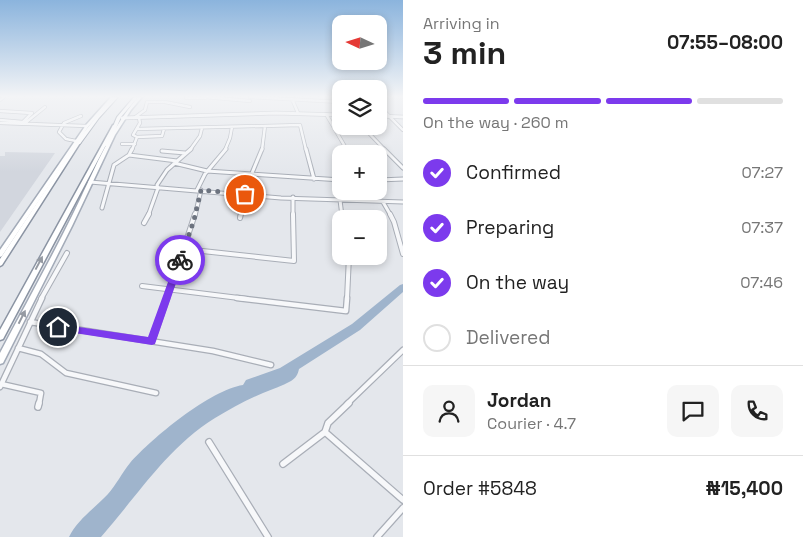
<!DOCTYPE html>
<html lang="en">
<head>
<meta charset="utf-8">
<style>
	body { margin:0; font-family:"Space Grotesk",sans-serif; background:#f6f6f6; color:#222; height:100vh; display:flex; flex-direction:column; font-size:19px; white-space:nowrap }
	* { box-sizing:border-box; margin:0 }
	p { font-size:16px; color:#767676 }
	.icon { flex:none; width:28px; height:28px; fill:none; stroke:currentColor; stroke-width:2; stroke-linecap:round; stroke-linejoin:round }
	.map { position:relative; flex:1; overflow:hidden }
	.panel { display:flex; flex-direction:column; background:#fff; width:400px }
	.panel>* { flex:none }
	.needle { width:32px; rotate:274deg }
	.controls { position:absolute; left:332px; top:15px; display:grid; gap:10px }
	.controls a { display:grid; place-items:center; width:55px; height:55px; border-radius:10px; background:#fff; box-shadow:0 2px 8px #0003; font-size:25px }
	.pin { position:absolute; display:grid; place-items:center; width:42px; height:42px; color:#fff; margin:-21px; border:2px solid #fff; border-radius:50%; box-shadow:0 1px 5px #0007 }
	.courier { position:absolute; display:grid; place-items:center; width:50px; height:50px; margin:-25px; border:4px solid #7c3aed; border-radius:50%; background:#fff; color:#222; box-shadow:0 1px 6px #0007 }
	.summary em { font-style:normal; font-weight:700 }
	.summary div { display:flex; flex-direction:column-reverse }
	.summary { display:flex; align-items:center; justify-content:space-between; height:85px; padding:0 20px }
	h1 { font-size:32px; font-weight:700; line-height:38px }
	.bar { display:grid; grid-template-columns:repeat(4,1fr); gap:8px 5px; align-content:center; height:60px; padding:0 20px }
	.bar i { height:6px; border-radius:4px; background:#e0e0e0 }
	.bar .current { background:#7c3aed }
	.bar p { grid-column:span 4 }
	.line { display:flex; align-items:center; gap:12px; padding:0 20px; border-top:1px solid #e0e0e0 }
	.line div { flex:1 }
	.round { display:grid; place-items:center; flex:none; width:52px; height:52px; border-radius:10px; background:#f6f6f6 }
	ol { padding:0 20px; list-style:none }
	li { display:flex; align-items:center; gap:15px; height:55px }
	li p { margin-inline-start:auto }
	li .icon { padding:5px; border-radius:50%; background:#7c3aed; color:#fff; stroke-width:4 }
	li:last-child { color:#767676 }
	li i { width:28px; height:28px; border:2px solid #e0e0e0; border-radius:50% }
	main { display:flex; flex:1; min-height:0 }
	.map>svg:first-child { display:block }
</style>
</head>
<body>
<main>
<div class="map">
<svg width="403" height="537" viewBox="0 0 403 537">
	<rect width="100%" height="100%" fill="#e4e7ec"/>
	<path fill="#d2d6de" d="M5,152L55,153L0,232V156H5Z"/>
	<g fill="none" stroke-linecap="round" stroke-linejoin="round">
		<path fill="#9fb4cc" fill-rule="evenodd" d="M403,284V292L360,330L299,369C298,374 296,378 291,381C282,386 272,389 263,393C246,400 230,409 215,418C167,448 138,495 101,537H69C77,520 95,508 108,494C116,485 122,473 130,463C152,438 210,390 243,385L246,380L280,368L352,324L400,285Z"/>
		<g stroke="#a9aeb7" stroke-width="4">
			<path id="minor-far4" d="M205,97L250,101
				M250,97L341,102
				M186,98H205
				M292,99L298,113
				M0,100L4,97
				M379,106L403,130
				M0,111L32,113L23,122L0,120
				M326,114L347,150
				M134,118L145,110L147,102H165L190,107
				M0,123L87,126
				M24,124L45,107
				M362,126L385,150
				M137,129L300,125L306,150
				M137,137L162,136L164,129
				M76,141L66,139L59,132L64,123L81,116
				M122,144H135
				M132,150L137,137L133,135L140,123L139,118
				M190,150L200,136L202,128
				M225,150L230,138L232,127
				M262,150L265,126"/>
		</g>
		<g stroke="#a9aeb7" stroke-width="5">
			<path id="minor-far3" d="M306,149L314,179
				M346,149L349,154
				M384,149L403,168
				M162,151L185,153
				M129,155L177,161
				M174,163L207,171L341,180
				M252,173L262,149
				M379,180L403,179
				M90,182L281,198L403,202
				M197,190L205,174L226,149
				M293,197V216
				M340,200L342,216
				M383,202L391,216
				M102,208L114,165L129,155L132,149
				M148,216L158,188L157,185L167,170L191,149
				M195,216L201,190
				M240,216L245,194"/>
		</g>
		<g stroke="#a9aeb7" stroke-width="6">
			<path id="minor-far2" d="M342,214L343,219
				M390,214L394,222L403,254
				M240,218L241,214
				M144,223L149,214
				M184,249L294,261L293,214
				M142,286L247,299
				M41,299L67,253
				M167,299L195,214
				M347,299L349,256"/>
		</g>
		<g stroke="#a9aeb7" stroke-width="7">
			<path id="minor-far1" d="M237,298L346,311L347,298
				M30,322L213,351L271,365
				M152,341L167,298
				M18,348L41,354L66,373L156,393
				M1,384L41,393L39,404
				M0,387L42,298
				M347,404L403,350"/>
		</g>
		<g stroke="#a9aeb7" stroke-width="8">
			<path id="minor" d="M38,407L39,403
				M325,432L403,500
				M209,442L268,537
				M283,464L325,432L328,423L349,403
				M377,537L403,508"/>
		</g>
		<g stroke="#a9aeb7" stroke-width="4.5">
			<path id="tertiary" d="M379,116L403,117
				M122,118L276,113L341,115"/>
		</g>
		<g stroke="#a3abb8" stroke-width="3">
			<path id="primary" d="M111,97H115L88,127L2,256L0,257V250L86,125Z
				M138,97H142L131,110L115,135L72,226L3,363L0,364V353C24,307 50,261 73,214C93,174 108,132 138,97Z"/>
		</g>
		<g stroke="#8b94a3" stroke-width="3">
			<path id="trunk" d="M113,125L116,126L3,339L0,340V330Z
				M77,142L80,143L2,265L0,266V259Z"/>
		</g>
		<g stroke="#8b94a3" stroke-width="2">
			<path id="motorway" d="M114,97H118L99,118L80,144H76V142L97,116Z
				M134,97H138L121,117L109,145L105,146V145L117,117Z"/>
		</g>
		<use href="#minor-far4" stroke="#f7f8fa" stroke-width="2.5"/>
		<use href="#minor-far3" stroke="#f7f8fa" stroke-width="3"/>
		<use href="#minor-far2" stroke="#f7f8fa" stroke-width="4"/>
		<use href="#minor-far1" stroke="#f7f8fa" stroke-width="4.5"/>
		<use href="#minor" stroke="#f7f8fa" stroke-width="5.5"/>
		<use href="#tertiary" stroke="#f7f8fa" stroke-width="3"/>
		<use href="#primary" fill="#fff" fill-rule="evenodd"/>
		<use href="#trunk" fill="#fff" fill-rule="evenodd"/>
		<use href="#motorway" fill="#fff" fill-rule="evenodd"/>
	</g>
	<defs><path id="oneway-solid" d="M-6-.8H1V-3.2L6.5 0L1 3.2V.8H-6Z" transform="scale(1.25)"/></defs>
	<g fill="#959aa2">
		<use href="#oneway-solid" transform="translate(39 263) rotate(-62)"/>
		<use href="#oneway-solid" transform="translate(22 317) rotate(-63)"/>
	</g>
	<linearGradient id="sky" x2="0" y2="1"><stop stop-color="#8bb4dd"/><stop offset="0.56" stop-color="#f3f4f6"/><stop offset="1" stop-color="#f3f4f6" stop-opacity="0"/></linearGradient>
	<rect width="403" height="172" fill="url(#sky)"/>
	<path fill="#7c3aed" d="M180,258L184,260L155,344L152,345L55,330V325L58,324L148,337L176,260Z"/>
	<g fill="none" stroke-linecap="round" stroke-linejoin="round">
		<path stroke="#6c737f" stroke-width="5" stroke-dasharray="0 9" d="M180,260L194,220L201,190L245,194"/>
	</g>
</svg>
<div class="controls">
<a><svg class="needle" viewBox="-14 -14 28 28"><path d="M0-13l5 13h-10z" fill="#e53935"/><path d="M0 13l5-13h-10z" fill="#767676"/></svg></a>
<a><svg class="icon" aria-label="layers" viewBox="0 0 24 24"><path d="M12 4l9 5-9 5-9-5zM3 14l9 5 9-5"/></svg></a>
<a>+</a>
<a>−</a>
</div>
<div class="pin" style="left:245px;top:194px;background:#ea580c"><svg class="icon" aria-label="bag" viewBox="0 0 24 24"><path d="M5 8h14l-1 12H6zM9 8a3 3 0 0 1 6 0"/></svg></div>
<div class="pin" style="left:58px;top:327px;background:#1f2937"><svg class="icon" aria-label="home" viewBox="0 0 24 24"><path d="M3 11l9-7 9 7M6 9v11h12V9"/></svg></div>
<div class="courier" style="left:180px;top:260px"><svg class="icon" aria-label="bike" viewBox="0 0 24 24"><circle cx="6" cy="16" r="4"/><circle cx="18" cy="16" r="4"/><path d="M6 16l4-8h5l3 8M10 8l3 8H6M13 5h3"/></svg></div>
</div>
<section class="panel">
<div class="summary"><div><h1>3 min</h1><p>Arriving in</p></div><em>07:55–08:00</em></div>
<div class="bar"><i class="current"></i><i class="current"></i><i class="current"></i><i></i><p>On the way · 260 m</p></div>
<ol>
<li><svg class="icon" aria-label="check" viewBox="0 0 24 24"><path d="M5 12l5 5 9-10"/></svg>Confirmed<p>07:27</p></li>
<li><svg class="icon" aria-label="check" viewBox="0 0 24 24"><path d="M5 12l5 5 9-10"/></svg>Preparing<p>07:37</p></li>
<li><svg class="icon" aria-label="check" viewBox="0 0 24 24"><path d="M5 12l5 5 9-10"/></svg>On the way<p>07:46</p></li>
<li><i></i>Delivered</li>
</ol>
<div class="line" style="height:90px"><a class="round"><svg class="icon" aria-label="person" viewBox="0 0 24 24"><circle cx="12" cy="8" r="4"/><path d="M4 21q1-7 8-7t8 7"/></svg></a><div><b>Jordan</b><p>Courier · 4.7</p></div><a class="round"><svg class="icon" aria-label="chat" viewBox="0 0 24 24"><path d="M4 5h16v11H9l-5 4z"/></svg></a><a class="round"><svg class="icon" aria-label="phone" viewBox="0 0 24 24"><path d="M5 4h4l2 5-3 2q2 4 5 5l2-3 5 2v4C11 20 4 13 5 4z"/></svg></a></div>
<div class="line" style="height:65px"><div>Order #5848</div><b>₦15,400</b></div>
</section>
</main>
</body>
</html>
